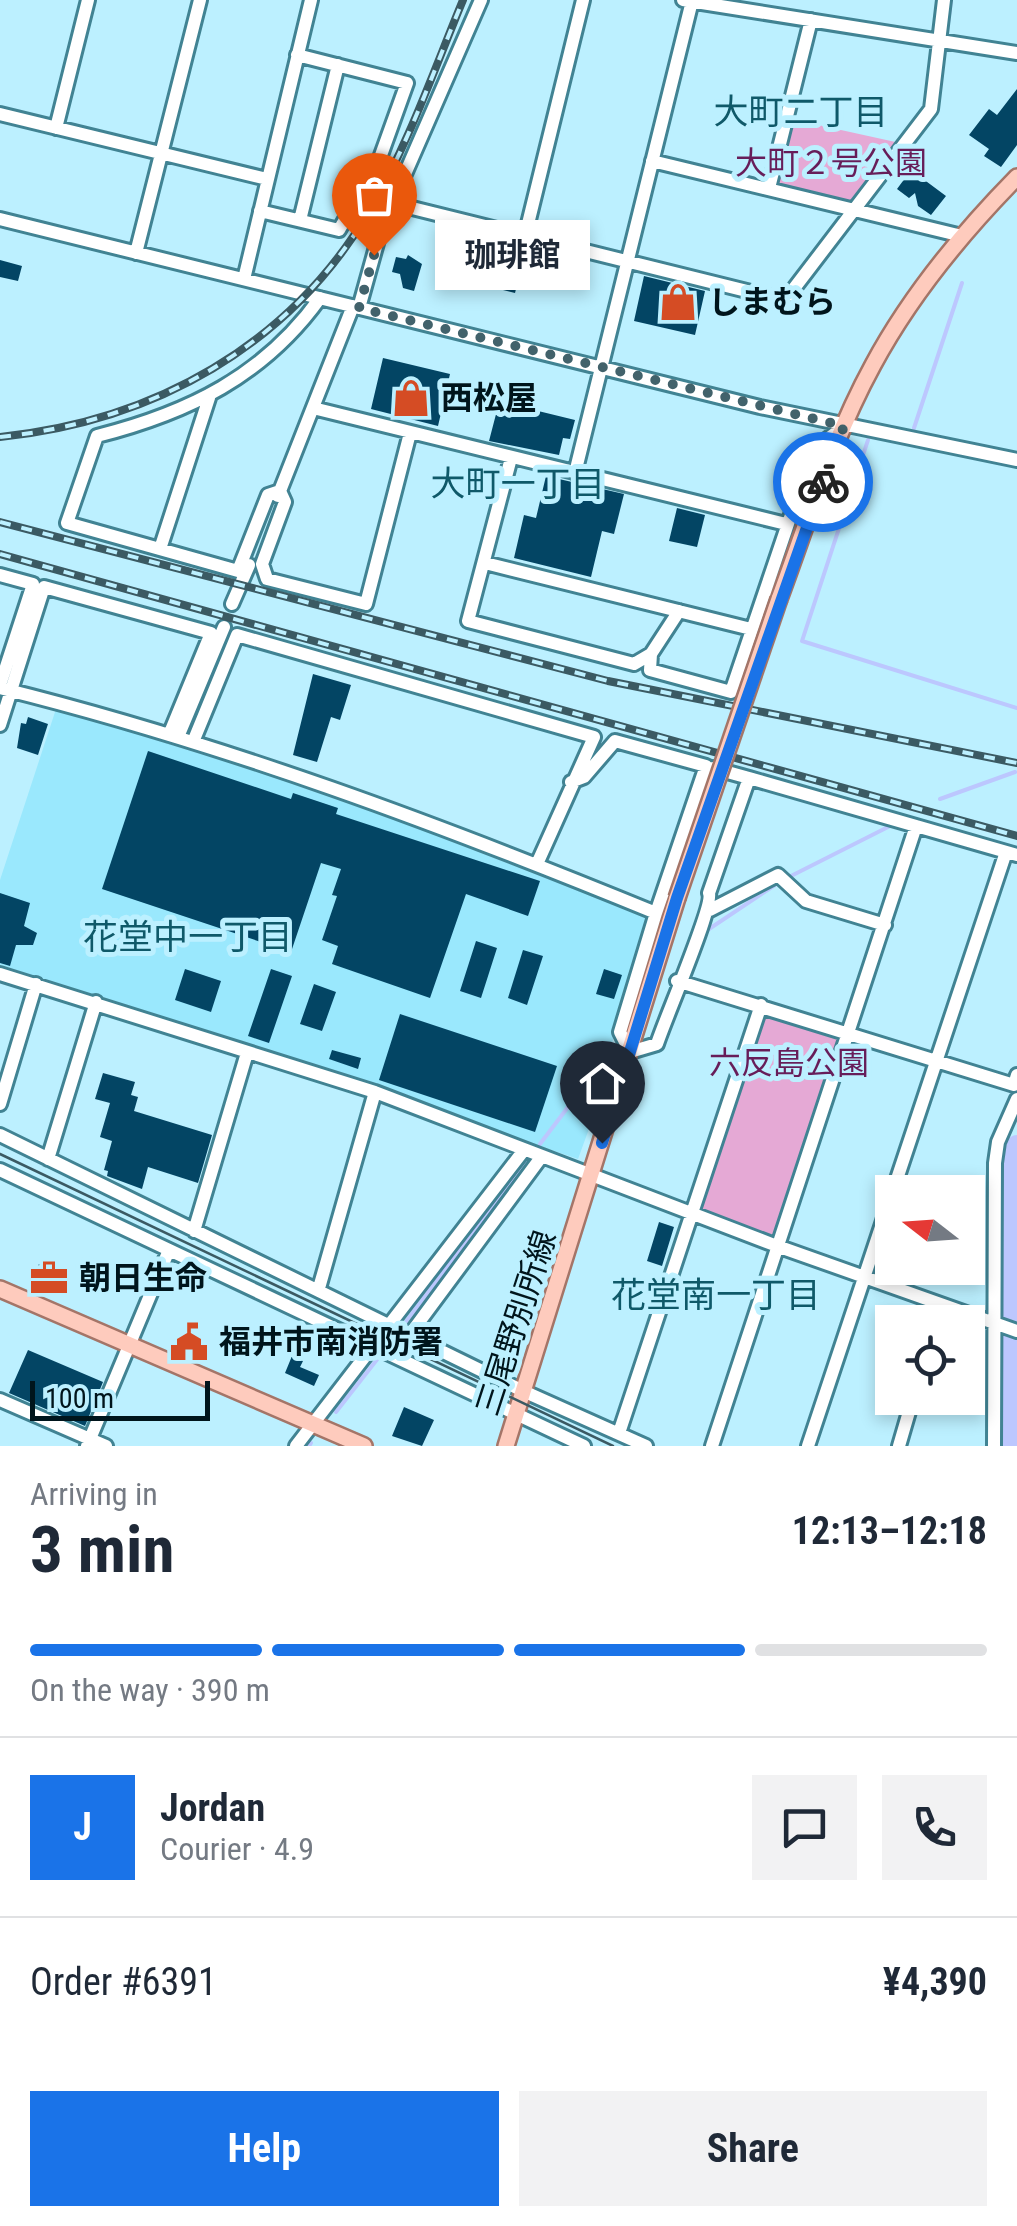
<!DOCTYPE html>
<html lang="en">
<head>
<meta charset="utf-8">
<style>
	body { margin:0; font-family:"Roboto Condensed","Noto Sans JP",sans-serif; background:#f2f2f3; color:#1f2937; height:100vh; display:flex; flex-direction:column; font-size:38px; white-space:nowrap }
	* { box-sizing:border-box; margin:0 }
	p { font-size:32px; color:#747a83 }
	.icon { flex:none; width:55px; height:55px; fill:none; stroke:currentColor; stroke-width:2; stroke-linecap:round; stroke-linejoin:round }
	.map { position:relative; height:1446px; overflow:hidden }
	.sheet { display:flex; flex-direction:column; background:#fff; flex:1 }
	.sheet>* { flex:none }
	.needle { width:65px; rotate:287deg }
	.tools { position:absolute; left:875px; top:1175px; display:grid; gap:20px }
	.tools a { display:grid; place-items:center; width:110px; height:110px; border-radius:0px; background:#fff; box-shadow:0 5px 15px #0003; font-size:50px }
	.scale { position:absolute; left:30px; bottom:25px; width:180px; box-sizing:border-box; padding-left:10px; border:5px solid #00151c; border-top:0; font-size:28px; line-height:35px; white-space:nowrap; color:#00151c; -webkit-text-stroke:8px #bcf0ff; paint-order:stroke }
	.pin { position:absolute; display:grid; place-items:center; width:85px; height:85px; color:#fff; margin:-102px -42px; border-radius:50% 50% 50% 0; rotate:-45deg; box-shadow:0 0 10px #0007 }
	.pin .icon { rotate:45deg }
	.courier { position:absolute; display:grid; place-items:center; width:100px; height:100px; margin:-50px; border:8px solid #1a73e8; border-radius:50%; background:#fff; color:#222; box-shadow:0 2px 12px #0007 }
	.bubble { position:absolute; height:70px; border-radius:0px; background:#fff; box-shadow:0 5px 15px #0003; font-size:32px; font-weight:700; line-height:70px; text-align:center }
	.head em { font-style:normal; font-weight:700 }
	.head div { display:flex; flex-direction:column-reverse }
	.head { display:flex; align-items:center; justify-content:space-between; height:170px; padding:0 30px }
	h1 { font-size:65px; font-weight:700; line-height:75px }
	.bar { display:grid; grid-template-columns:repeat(4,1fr); gap:15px 10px; align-content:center; height:120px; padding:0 30px }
	.bar i { height:12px; border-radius:8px; background:#e0e1e3 }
	.bar .current { background:#1a73e8 }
	.bar p { grid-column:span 4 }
	.line { display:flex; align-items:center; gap:25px; padding:0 30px; border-top:2px solid #e0e1e3 }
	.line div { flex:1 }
	.round { display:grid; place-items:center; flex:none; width:105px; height:105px; border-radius:0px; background:#f2f2f3 }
	.primary-button { display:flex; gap:20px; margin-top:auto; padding:20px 30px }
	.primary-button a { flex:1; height:115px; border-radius:0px; background:#1a73e8; color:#fff; font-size:40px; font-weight:700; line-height:115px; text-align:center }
	.primary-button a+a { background:#f2f2f3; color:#1f2937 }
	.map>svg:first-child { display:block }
</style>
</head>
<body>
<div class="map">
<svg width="1017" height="1446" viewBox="0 0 1017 1446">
	<rect width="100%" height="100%" fill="#bcf0ff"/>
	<path fill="#9ae8fd" d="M56,709L374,804L651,915L612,1043L617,1052L578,1159L0,965V880Z"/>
	<path fill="#e5a9d5" d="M791,119L900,143L853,204L775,186Z
		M763,1012L842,1037L772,1238L698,1210Z"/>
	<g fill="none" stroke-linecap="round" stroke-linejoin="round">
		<path stroke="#bcc7fe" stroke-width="4" d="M947,31L951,0
			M914,428L962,283
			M868,440L802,641L1017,708
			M940,799L1015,772
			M787,878L890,826
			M706,931L775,885
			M540,1144L615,1045
			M405,1323L526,1162
			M336,1412L379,1357
			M309,1446L311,1443"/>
		<path stroke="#bcc7fe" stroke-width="22" d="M1010,1446L1012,1182L1017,1146"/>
	</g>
	<path fill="#034564" d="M1017,89V145L1001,167L984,156L989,149L969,135L989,109L997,115Z
		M911,170L946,196L931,215L918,206L915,193L909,198L897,189Z
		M493,245L525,253L515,293L483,285Z
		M408,255L422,264L414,291L403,288L400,274L392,272L396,257L406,259Z
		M0,260L22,266L18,281L0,277Z
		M644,276L705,291L695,335L634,321Z
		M383,358L450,374L438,426L371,409Z
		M501,395L532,403L530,409L575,420L570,439L563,438L559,455L489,441Z
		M546,476L624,494L614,534L602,531L591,577L514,558L524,515L536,518Z
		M677,508L705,515L697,547L669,541Z
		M313,674L351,685L340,720L331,717L317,762L293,755Z
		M28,717L48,724L38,755L17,748L21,723L26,724Z
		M148,751L291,799L293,793L338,808L336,814L540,881L528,916L466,894L430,998L332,964L338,946L322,940L337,896L332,895L341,869L321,863L291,952L102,889Z
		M0,893L30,903L24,926L37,933L33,945H16L10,966L0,963Z
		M476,941L497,948L481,998L460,991Z
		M523,950L543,956L527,1005L508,998Z
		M185,969L221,981L211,1012L175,1000Z
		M271,969L292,976L269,1043L248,1036Z
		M604,969L622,975L614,999L596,994Z
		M314,984L336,992L322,1031L300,1024Z
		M400,1014L557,1066L535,1132L379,1080Z
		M332,1050L361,1058L358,1069L329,1059Z
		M103,1073L135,1082L131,1095L138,1097L134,1111L212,1135L198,1183L148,1167L142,1189L107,1176L108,1171L104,1170L112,1141L100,1137L110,1103L95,1099Z
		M659,1222L674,1227L662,1266L647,1261Z
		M39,1264L68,1277L61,1294L31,1281Z
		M28,1350L103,1382L85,1426L9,1393Z
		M292,1356L303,1361L300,1367L319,1375L314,1386L285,1373Z
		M404,1407L434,1420L422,1446L392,1436Z"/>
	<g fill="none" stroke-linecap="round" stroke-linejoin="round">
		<g stroke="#418393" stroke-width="18">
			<path id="minor" d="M683,0L1017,53
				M0,114L267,179
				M56,128L88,0
				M652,161L962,236
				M769,188L811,20
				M392,203L775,298L789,295L931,109L944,0
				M260,211L339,230L380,158L407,83L297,55
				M0,219L760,407L1017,460
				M300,220L338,65
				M525,236L583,0
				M136,253L200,0
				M244,279L311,0
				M320,298C264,376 188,413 97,436L67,523L238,571L268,495L280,491L285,502L262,564L267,579L366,604L410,433
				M359,308L381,229L481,0
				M313,408L786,524
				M511,458L468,621L634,664L651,654
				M575,473L692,1
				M278,496L353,306
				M160,549L209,398
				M485,563L751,629
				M0,575L33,584L0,685
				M232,604L249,565
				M679,611L651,654L650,670L731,692L813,450L842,428
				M0,688C226,744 441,825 656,913L620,1032L630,1052L657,1044C665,1019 714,906 709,893L749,778L1017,855
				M0,725L44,587L211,633L169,735
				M178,737L224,627
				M193,742L237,635L594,737L537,864
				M713,768L749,778
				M571,782L584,777L615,741L706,766L656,913
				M710,910L778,875L806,901L885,925
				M0,974L375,1092L777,1246L1017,1331
				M677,981L1014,1085L1017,1075
				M0,1104L36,984
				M0,1135L523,1391L646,1446
				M48,1159L96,1002
				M0,1170L584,1446
				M194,1231L247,1053
				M319,1288L375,1092
				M936,1322L941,1305
				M411,1333L542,1156
				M0,1400L106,1446
				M619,1433L761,1005
				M87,1446L169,1250
				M296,1446L524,1150
				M712,1446L916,826
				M808,1446L1006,852
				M899,1446L913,1398
				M994,1446L995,1163L998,1142L1017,1099"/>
		</g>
		<g stroke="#a47568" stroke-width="20">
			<path id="major" d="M779,599C808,521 833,438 873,365C910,296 962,233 1017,177
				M0,1289L364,1446
				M506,1446L677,898"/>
		</g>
		<use href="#minor" stroke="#fff" stroke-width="12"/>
		<use href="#major" stroke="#fecbbd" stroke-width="15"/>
		<path stroke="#3b5a63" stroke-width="2.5" d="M0,1154L613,1446"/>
		<g stroke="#3b5a63" stroke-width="8">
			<path id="rail" d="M0,437C154,421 290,346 370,210C408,145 434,70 463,0
				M0,522L608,681L1017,763
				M0,554L1017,836"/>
		</g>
		<use href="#rail" stroke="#bcf0ff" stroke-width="4" stroke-dasharray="11" stroke-linecap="butt"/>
		<g stroke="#a47568" stroke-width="20" stroke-linecap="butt">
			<path id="major-bridge" d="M677,898L779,599"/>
		</g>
		<use href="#major-bridge" stroke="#fecbbd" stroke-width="15"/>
	</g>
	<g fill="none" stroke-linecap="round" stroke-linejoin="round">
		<path stroke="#42626b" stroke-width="10" stroke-dasharray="0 18" d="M374,255L359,308L844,426L823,482"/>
		<path stroke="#1a73e8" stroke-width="12" d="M602,1143L677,898L823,482"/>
	</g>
	<defs>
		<g id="shop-bare" transform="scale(3)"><path d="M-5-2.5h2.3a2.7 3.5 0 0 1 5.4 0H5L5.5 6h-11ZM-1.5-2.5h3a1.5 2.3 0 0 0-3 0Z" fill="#d54c24" stroke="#bcf0ff" stroke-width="2.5" paint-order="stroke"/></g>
		<g id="office-bare" transform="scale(3)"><path d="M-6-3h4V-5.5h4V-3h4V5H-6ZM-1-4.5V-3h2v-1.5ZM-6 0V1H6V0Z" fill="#d54c24" stroke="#bcf0ff" stroke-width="2.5" paint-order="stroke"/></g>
		<g id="civic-bare" transform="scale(3)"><path d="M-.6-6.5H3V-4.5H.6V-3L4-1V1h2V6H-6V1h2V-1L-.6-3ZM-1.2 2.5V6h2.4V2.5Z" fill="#d54c24" stroke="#bcf0ff" stroke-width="2.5" paint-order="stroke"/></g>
	</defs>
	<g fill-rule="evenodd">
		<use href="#shop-bare" x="678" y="302"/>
		<use href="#shop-bare" x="411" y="398"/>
		<use href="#office-bare" x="49" y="1278"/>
		<use href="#civic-bare" x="189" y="1342"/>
	</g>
	<g text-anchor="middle" stroke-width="10" stroke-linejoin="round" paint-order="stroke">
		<g font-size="32" fill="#671d59" stroke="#bcf0ff">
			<text x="831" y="174">大町２号公園</text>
			<text x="789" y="1074">六反島公園</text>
		</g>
		<g font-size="32" font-weight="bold" fill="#00151c" stroke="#bcf0ff" text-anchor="start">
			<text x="708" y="313">しまむら</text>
			<text x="441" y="409">西松屋</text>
			<text x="79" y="1289">朝日生命</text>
			<text x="219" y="1353">福井市南消防署</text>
		</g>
		<g font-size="32" fill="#00151c" stroke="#bcf0ff">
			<text transform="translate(516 1323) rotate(-72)" y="11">三尾野別所線</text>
		</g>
		<g font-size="35" fill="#0f5969" stroke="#bcf0ff">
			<text x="801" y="124">大町二丁目</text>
			<text x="518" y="496">大町一丁目</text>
			<text x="188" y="949">花堂中一丁目</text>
			<text x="716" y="1307">花堂南一丁目</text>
		</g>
	</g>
</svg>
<div class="tools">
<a><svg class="needle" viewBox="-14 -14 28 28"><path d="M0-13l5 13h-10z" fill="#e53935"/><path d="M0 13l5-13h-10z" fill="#747a83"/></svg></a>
<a><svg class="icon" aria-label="locate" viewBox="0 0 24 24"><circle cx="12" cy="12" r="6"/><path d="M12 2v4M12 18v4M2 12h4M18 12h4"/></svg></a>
</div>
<div class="scale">100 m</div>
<div class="pin" style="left:374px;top:255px;background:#ea580c"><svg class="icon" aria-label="bag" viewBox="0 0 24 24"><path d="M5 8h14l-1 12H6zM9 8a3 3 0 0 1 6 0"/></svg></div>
<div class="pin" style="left:602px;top:1143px;background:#1f2937"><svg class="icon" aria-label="home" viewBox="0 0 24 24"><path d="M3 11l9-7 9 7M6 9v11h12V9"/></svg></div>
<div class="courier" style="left:823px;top:482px"><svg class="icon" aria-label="bike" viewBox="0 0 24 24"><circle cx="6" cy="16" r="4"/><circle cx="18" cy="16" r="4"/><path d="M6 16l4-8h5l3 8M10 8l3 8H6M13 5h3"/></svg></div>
<div class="bubble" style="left:435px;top:220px;width:155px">珈琲館</div>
</div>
<section class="sheet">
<div class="head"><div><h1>3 min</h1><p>Arriving in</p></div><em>12:13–12:18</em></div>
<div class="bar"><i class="current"></i><i class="current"></i><i class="current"></i><i></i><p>On the way · 390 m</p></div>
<div class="line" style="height:180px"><b class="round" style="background:#1a73e8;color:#fff">J</b><div><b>Jordan</b><p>Courier · 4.9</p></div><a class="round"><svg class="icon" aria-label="chat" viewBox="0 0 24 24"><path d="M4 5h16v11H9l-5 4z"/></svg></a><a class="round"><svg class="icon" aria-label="phone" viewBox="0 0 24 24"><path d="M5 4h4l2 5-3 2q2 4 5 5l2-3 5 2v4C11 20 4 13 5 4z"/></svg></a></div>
<div class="line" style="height:130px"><div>Order #6391</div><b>¥4,390</b></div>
<div class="primary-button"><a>Help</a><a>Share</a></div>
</section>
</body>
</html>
